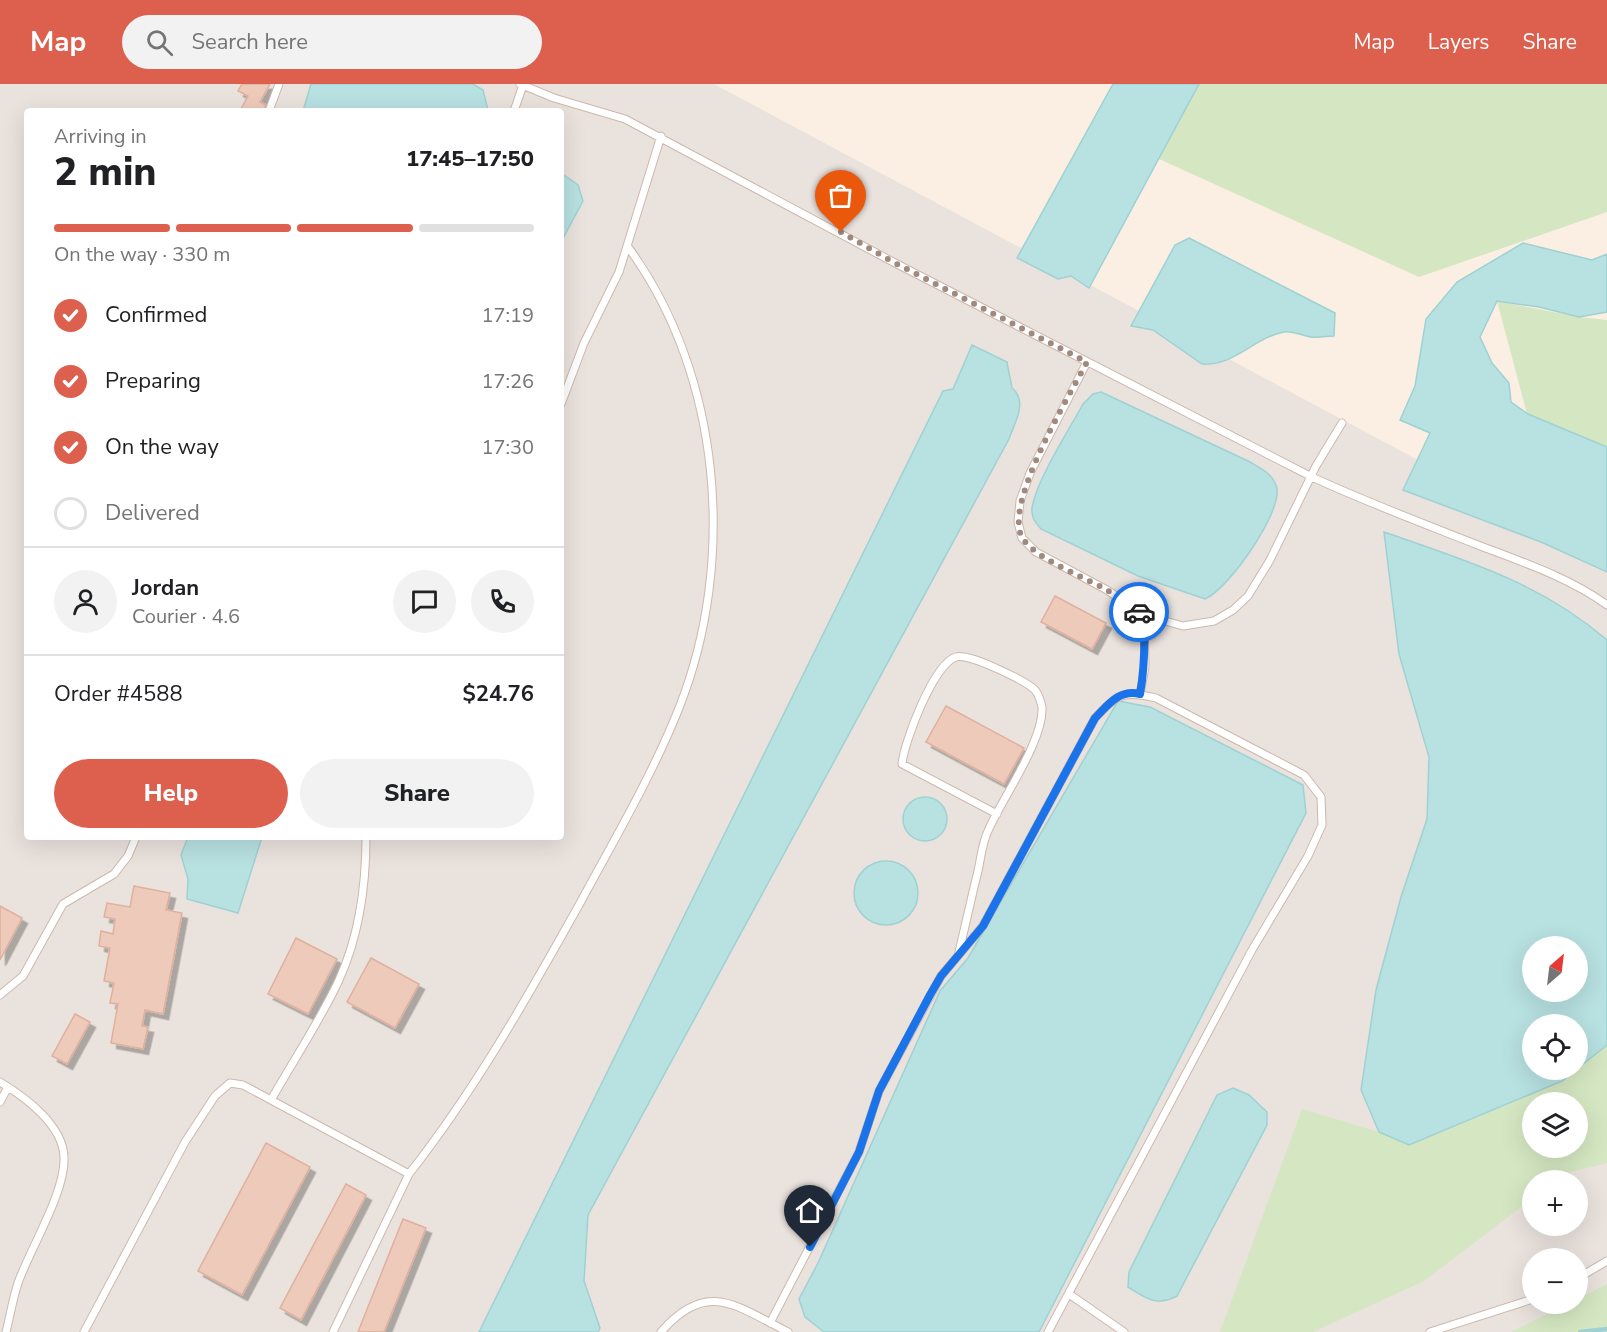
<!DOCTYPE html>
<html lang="en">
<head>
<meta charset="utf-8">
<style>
	body { margin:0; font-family:"Nunito Sans",sans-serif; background:#f2f2f2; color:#202124; height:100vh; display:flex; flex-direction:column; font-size:22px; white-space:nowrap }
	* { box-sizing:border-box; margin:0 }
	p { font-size:20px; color:#757577 }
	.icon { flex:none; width:33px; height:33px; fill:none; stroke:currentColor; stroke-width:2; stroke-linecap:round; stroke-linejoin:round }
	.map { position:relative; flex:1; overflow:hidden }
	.panel { position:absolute; left:24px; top:24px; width:540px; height:732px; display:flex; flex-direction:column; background:#fff; border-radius:6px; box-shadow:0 6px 24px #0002 }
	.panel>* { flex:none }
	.needle { width:39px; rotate:28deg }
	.tools { position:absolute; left:1522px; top:852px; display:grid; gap:12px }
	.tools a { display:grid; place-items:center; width:66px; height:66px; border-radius:50%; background:#fff; box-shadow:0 6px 24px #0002; font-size:30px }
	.pin { position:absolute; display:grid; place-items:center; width:51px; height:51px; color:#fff; margin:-62px -26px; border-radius:50% 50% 50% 0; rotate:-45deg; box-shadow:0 0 6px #0007 }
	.pin .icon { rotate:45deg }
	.courier { position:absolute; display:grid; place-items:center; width:60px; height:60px; margin:-30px; border:4px solid #1a73e8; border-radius:50%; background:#fff; color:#222; box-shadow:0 2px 8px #0007 }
	.head em { font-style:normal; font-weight:800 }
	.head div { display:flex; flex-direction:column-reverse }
	.head { display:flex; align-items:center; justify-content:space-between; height:102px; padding:0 30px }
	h1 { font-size:39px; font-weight:800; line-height:45px }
	.bar { display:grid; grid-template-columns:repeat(4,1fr); gap:9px 6px; align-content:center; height:72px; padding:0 30px }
	.bar i { height:8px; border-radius:4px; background:#e0e0e0 }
	.bar .on { background:#dd604e }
	.bar p { grid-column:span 4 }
	.line { display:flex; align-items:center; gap:15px; padding:0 30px; border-top:2px solid #e0e0e0 }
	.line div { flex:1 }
	.round { display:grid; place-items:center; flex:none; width:63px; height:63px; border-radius:32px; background:#f2f2f2 }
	ol { padding:0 30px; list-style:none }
	li { display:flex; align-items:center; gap:18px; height:66px }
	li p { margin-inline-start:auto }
	li .icon { padding:6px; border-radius:50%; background:#dd604e; color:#fff; stroke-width:4 }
	li:last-child { color:#757577 }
	li i { width:33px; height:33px; border:3px solid #e0e0e0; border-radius:50% }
	.primary-button { display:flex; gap:12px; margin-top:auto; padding:12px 30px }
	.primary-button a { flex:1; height:69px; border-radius:36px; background:#dd604e; color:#fff; font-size:24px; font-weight:800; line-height:69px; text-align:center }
	.primary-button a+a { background:#f2f2f2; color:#202124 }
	header { display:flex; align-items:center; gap:36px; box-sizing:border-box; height:84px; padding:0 30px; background:#dd604e; color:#fff }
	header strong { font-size:28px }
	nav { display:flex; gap:33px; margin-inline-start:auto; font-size:21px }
	.search { width:420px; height:54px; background:#f2f2f2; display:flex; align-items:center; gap:15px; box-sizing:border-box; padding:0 21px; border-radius:33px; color:#757577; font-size:22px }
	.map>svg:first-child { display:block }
</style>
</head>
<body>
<header>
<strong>Map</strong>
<div class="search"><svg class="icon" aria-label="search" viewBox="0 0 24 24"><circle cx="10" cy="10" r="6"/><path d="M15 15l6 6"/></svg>Search here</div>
<nav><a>Map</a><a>Layers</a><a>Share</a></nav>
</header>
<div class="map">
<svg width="1607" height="1248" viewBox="0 0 1607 1248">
	<defs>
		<filter id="shadow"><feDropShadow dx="5.5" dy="5.5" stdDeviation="0" flood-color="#0004"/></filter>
	</defs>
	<rect width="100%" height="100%" fill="#faefe2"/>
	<path fill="#eae2dd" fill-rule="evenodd" d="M0,0H714L1607,477V1248H0ZM27,27H561V753H27ZM1533,862H1578V908H1533ZM1533,940H1578V986H1533ZM1533,1018H1578V1064H1533ZM1533,1096H1578V1142H1533ZM1533,1174H1578V1220H1533Z"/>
	<path fill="#d5e7c2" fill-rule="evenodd" d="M1199,0H1607V128L1419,193L1159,75Z
		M1497,217L1579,233L1607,236V363L1527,330Z
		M1607,961V1079L1567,1089L1556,1096H1533V1114L1424,1197L1313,1248H1220L1302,1025L1379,1048L1409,1061L1562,997ZM1533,1018H1578V1064H1533Z
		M1607,1200V1248H1511L1568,1220H1578V1215Z"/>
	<path fill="#b8e1e2" stroke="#9fd1d3" stroke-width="1.5" fill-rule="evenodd" d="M311,0H473L483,6L488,26L303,27Z
		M1113,0H1199L1089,204L1071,192L1058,195L1017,174Z
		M561,89L578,101L583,117L561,158Z
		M1189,154L1335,229L1334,252C1327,252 1319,254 1311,253C1302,252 1292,246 1284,248C1255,253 1233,283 1202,280L1153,246L1131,242L1175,161Z
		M1523,159L1592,176L1607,170V228L1579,233L1539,223L1497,217L1480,253L1492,279L1509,299L1511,318L1528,330L1607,363V488L1541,458L1403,406L1430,349L1400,336L1415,302L1426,235L1457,198Z
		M972,261L1007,278L1012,304C1028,317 1015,338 1009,355L588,1131L584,1197L600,1244L598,1248H479L943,307L953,305Z
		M1101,308L1248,377C1258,383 1271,388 1276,401C1286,424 1228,506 1205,515L1138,492L1041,445C1035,438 1031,433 1032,424C1036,397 1069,346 1083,320L1093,310Z
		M1384,448C1465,476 1541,499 1607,556V961L1578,984V940H1533V986H1577L1562,997L1409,1061L1379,1048L1361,1006L1376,906L1401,813L1427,735L1429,673L1399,570ZM1533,862H1578V908H1533Z
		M1118,617L1150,623L1303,701L1306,729L1039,1248H824L805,1233L799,1215L818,1179L940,907L968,874Z
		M903 735a22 22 0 1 1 44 0a22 22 0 1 1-44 0Z
		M188,753H262L238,829L187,815L188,795L181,771Z
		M854 809a32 32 0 1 1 64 0a32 32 0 1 1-64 0Z
		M1233,1004L1249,1011L1267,1028V1041L1177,1212C1156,1223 1145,1214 1128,1203L1129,1188L1217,1011Z"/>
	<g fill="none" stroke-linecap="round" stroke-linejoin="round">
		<path stroke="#9fd1d3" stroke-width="4.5" d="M1580,1248L1607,1245"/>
	</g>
	<path fill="#eecabb" stroke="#e0b09d" stroke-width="1.5" filter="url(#shadow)" d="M242,0H270L260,18L266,21L263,27L241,25L248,12L238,7Z
		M1055,512L1106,539L1092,565L1041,538Z
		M946,622L1024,664L1004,700L926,658Z
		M134,802L170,809L166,826L182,829L163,930L145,926L142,942L148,943L143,965L111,959L118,920L110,919L114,899L104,897L110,864L99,862L101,847L113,850L115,835L104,833L107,819L130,823Z
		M0,822L22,834L0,876Z
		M296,854L337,875L308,930L268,910Z
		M371,874L419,900L395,944L347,918Z
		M75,930L90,938L67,980L52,972Z
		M266,1059L310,1083L242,1211L198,1187Z
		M346,1100L366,1111L301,1236L280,1224Z
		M403,1135L426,1144L384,1248H358Z"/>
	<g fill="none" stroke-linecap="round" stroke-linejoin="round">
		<g stroke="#cdb8ad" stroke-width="9">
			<path id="lane" d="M520,0L554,14L625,35L895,179L1312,393C1366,418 1422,439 1478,461C1522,478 1568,493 1607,521
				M269,27L279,0
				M514,27L523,1
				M1087,278L1030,389L1020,417L1018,438L1022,454L1036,468L1107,506L1144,531L1183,542L1214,537L1233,526L1248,512L1270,476L1316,382L1342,339
				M561,320L584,259L619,188L661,52
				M1140,610L1145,583L1144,531
				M958,872C965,843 971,815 978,787C981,774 982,759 988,747C1002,714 1044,657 1042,623C1041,618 1038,609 1035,606C1026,597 969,569 956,573C934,579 904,658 902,680L997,730
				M0,911L23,892L63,820L114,790L128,772L136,753
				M0,998C25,1013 63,1041 64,1073C66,1107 30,1165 18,1199C13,1214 10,1232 6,1248
				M271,1016L409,1090L333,1248
				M0,1018L8,1003
				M409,1090C475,1006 527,914 579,821C614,756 652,692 679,624C737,478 722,291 628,163
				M1578,1194L1607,1177
				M1069,1210L1124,1248
				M770,1239L859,1068L879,1007L941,892L983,842L1095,634C1118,610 1123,606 1156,614L1304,691L1321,713L1322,741L1308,772L1252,866L1048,1248
				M84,1248L185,1058L215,1012L230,999L243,1001L271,1016C293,977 320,937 339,896C359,852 366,801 366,753
				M661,1248C707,1195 736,1222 788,1248
				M1430,1248L1533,1215"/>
		</g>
		<use href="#lane" stroke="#fff" stroke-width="7"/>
	</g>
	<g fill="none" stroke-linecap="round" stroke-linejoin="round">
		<path stroke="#a08a7f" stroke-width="6" stroke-dasharray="0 10.8" d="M841,148L895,179L1087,278C1070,311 1001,423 1023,455C1038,476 1082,492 1105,505C1117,512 1128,520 1139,528"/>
		<path stroke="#1a73e8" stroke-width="8" d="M810,1163L859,1068L879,1007L930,911L941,892L983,842L1095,634C1108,621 1119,605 1140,610C1145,583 1145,558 1144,531L1139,528"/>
	</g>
</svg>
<div class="tools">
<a><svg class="needle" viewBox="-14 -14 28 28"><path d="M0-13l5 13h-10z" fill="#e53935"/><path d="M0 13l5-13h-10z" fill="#757577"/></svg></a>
<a><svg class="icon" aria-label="locate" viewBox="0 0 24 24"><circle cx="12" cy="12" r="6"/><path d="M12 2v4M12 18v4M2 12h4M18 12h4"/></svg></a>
<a><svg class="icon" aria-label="layers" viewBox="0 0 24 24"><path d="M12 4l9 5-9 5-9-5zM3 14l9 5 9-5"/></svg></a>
<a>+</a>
<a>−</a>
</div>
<div class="pin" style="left:841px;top:148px;background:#ea580c"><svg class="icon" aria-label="bag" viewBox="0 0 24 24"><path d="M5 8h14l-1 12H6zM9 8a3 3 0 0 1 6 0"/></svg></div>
<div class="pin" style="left:810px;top:1163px;background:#1f2937"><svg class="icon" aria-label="home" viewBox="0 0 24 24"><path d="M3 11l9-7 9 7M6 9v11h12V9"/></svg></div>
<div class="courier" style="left:1139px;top:528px"><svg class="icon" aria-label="car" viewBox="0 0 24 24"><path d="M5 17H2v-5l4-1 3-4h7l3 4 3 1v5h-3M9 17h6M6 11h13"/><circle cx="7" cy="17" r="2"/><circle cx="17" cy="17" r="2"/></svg></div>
<section class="panel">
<div class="head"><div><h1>2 min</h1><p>Arriving in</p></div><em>17:45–17:50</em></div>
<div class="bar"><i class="on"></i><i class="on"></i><i class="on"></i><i></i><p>On the way · 330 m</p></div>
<ol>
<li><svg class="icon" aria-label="check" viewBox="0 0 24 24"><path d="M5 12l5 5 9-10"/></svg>Confirmed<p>17:19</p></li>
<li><svg class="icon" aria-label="check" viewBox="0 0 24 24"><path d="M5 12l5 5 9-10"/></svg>Preparing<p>17:26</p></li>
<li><svg class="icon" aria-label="check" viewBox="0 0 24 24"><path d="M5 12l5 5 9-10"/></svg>On the way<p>17:30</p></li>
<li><i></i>Delivered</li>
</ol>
<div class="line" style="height:108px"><a class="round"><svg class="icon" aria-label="person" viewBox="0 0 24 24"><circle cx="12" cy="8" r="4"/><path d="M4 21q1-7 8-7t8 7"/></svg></a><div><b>Jordan</b><p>Courier · 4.6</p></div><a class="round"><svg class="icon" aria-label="chat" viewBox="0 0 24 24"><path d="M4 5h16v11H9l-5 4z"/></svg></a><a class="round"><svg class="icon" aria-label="phone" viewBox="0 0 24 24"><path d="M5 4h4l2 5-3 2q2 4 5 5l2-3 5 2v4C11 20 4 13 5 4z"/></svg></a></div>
<div class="line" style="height:78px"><div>Order #4588</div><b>$24.76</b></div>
<div class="primary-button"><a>Help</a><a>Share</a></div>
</section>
</div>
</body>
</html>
